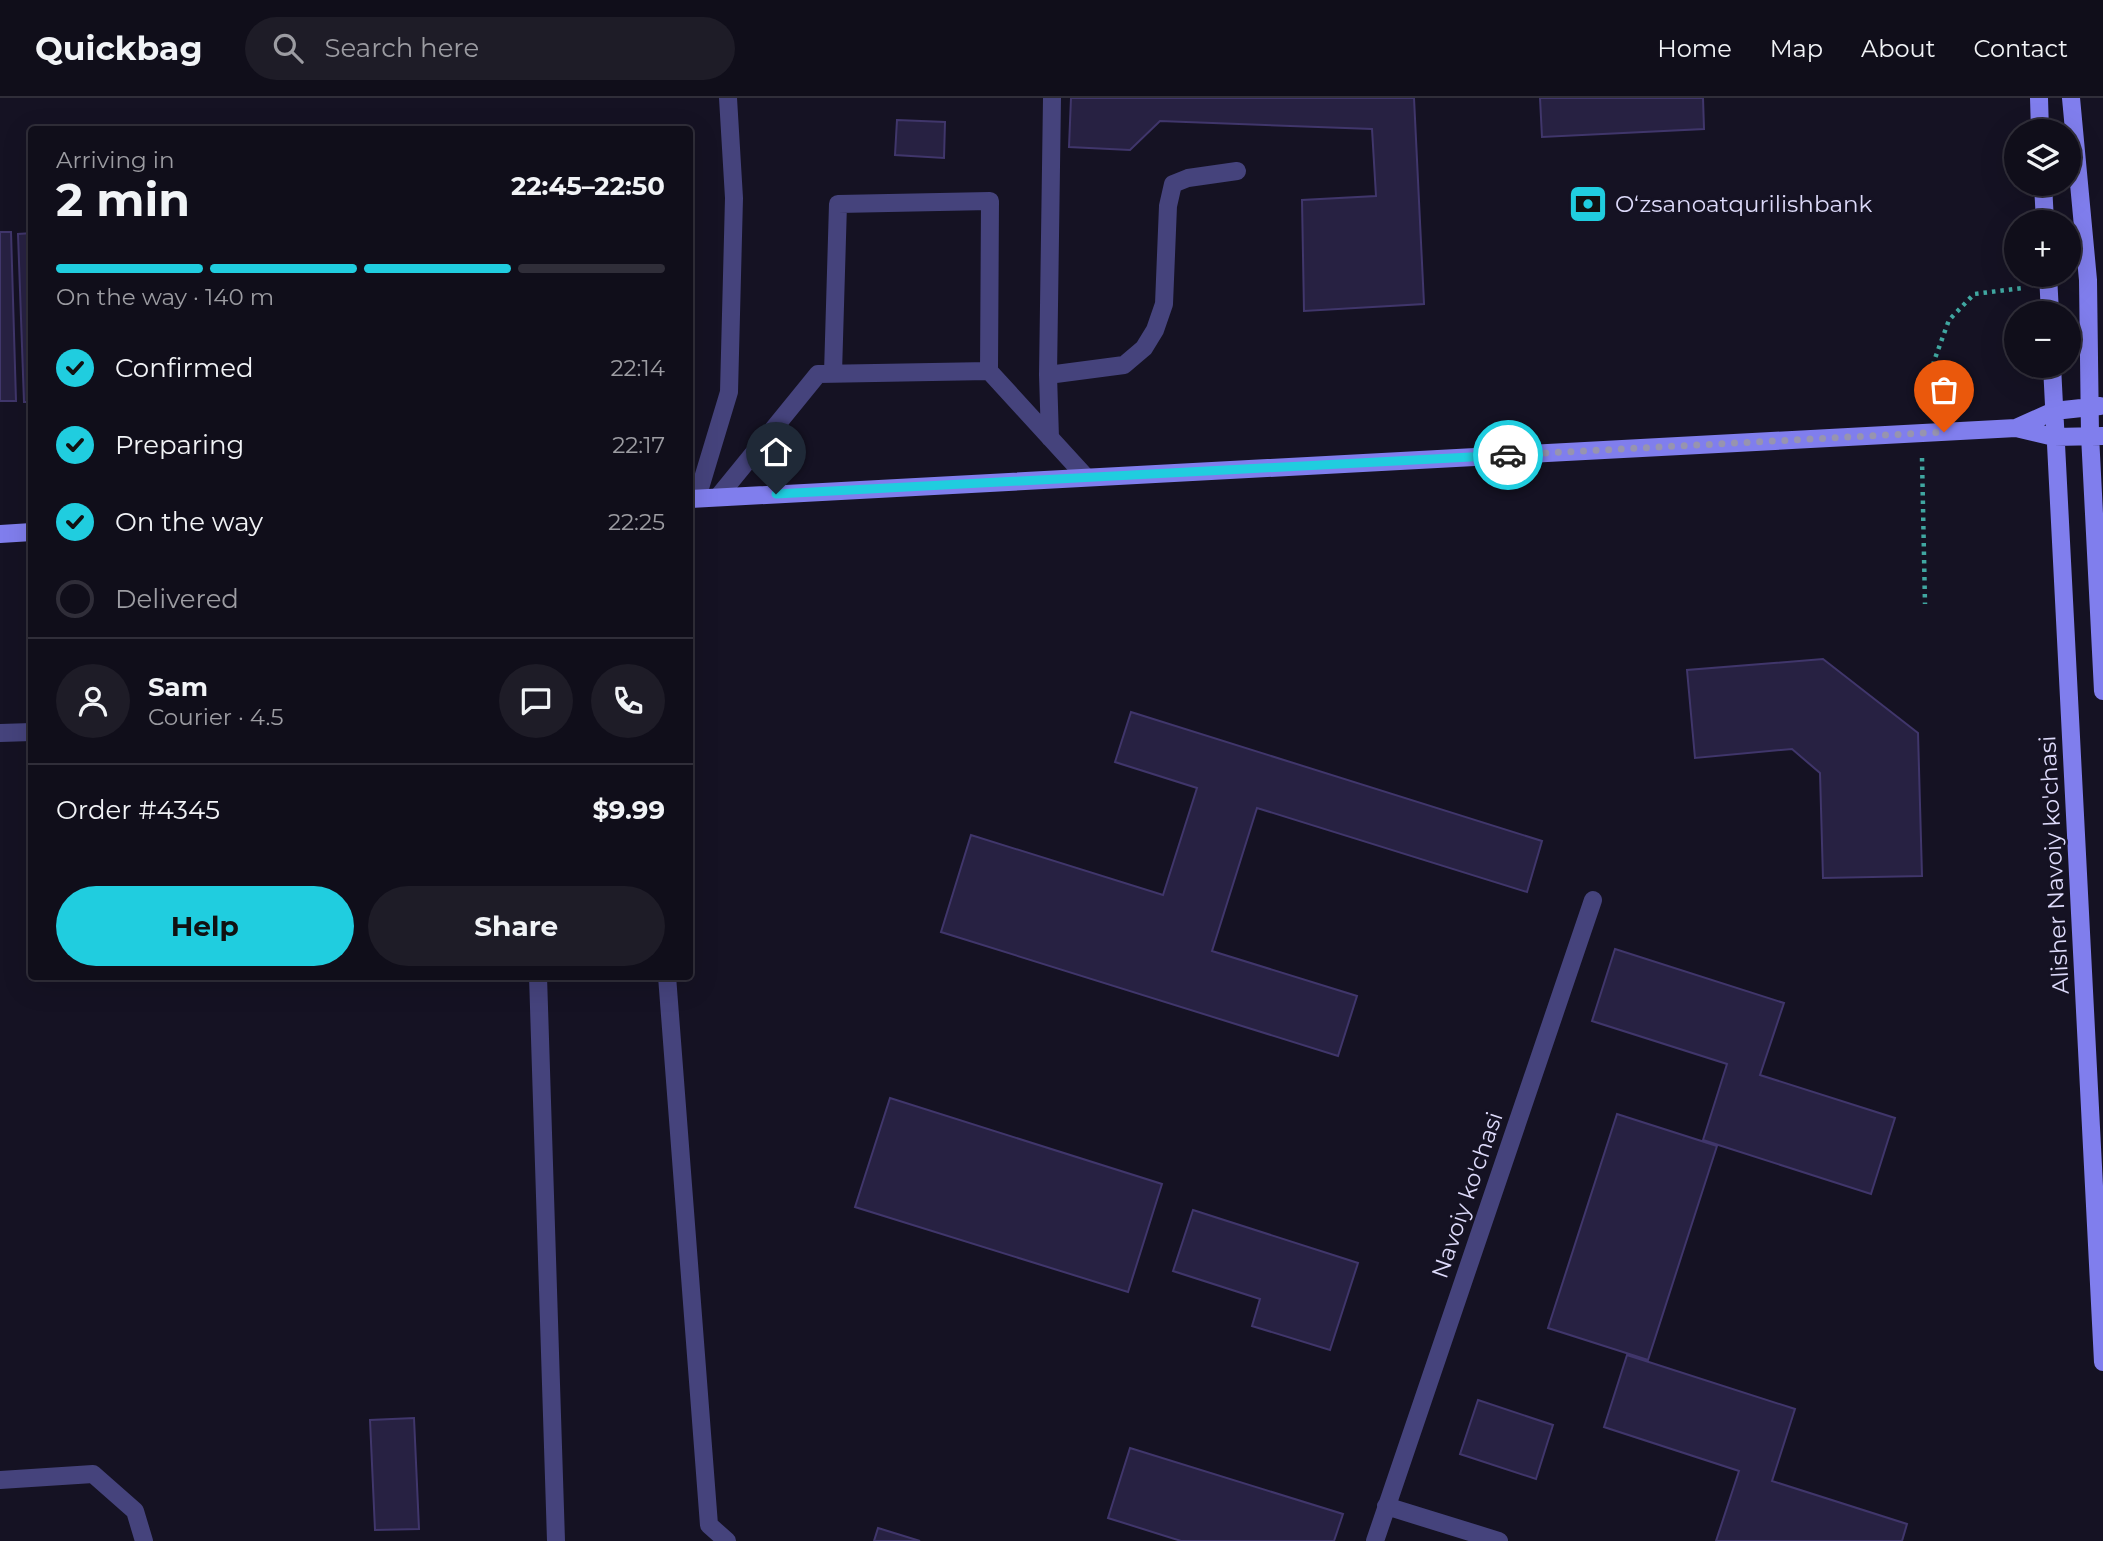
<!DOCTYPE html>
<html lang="en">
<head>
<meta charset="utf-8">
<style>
	body { margin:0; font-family:Montserrat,sans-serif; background:#1e1c27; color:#f1f3f6; height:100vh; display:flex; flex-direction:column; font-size:26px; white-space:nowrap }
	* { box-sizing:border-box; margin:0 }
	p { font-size:23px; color:#9c9ca2 }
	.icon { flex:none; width:38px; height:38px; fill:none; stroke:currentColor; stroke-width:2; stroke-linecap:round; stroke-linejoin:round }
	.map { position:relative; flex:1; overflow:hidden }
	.drawer { position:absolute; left:28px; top:28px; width:665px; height:854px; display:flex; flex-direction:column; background:#100e1a; border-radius:7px; box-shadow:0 7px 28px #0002,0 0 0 2px #302e39 }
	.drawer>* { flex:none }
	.buttons { position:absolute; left:2004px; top:21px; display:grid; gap:14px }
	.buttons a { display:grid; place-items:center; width:77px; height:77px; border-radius:50%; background:#100e1a; box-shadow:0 7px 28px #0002,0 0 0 2px #302e39; font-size:35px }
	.pin { position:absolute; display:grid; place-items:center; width:60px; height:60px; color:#fff; margin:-72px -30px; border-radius:50% 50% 50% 0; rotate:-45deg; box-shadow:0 0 7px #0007 }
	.pin .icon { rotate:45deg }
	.courier { position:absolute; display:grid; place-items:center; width:70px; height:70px; margin:-35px; border:5px solid #20cddf; border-radius:50%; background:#fff; color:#222; box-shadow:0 2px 9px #0007 }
	.head em { font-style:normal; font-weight:700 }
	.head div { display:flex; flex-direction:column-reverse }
	.head { display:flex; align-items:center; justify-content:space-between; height:119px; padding:0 28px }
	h1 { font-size:46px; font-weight:700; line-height:52px }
	.bar { display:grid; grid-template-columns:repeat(4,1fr); gap:10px 7px; align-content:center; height:84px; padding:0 28px }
	.bar i { height:9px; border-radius:5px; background:#302e39 }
	.bar .selected { background:#20cddf }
	.bar p { grid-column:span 4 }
	.line { display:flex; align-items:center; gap:18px; padding:0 28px; border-top:2px solid #302e39 }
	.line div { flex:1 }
	.round { display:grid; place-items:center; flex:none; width:74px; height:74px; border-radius:37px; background:#1e1c27 }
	ol { padding:0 28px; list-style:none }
	li { display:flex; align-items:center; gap:21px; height:77px }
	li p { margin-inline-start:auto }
	li .icon { padding:7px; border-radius:50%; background:#20cddf; color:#111; stroke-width:4 }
	li:last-child { color:#9c9ca2 }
	li i { width:38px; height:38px; border:4px solid #302e39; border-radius:50% }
	.button { display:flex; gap:14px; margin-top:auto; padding:14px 28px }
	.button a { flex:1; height:80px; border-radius:42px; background:#20cddf; color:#111; font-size:28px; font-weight:700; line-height:80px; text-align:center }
	.button a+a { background:#1e1c27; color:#f1f3f6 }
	header { display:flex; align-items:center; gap:42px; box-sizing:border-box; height:98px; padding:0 35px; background:#100e1a; border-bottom:2px solid #302e39 }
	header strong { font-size:33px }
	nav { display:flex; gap:38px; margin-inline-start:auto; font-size:24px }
	.search { width:490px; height:63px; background:#1e1c27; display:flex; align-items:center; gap:18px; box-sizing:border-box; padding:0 24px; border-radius:38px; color:#9c9ca2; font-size:26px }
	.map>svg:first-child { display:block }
</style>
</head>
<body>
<header>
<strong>Quickbag</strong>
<div class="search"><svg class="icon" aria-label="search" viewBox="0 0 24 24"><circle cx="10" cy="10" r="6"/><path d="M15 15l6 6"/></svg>Search here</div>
<nav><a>Home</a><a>Map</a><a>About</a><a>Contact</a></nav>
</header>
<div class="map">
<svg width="2103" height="1443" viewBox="0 0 2103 1443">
	<rect width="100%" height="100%" fill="#151223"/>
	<path fill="#272142" stroke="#40366b" stroke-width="2" d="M1071,0H1414L1424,206L1304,213L1302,102L1376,98L1372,31L1160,23L1130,52L1069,49Z
		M1540,0H1703L1704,31L1542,39Z
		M897,22L945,24L944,60L895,57Z
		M0,134H11L16,303H0Z
		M32,135V304H24L18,136Z
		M1823,561L1918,635L1922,778L1823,780L1820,675L1792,651L1695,660L1687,572Z
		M1131,614L1542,743L1527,794L1257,710L1212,853L1357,898L1338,958L941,834L971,737L1163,797L1197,690L1115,664Z
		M1615,851L1784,905L1760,977L1895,1020L1871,1096L1703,1042L1727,966L1592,923Z
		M890,1000L1162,1086L1128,1194L855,1109Z
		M1617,1016L1717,1048L1648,1262L1548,1230Z
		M1193,1112L1358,1165L1330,1252L1252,1228L1260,1201L1173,1173Z
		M1627,1257L1795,1311L1772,1383L1907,1426L1902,1443H1716L1739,1373L1604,1329Z
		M1478,1302L1553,1327L1536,1381L1460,1356Z
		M414,1320L419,1431L375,1432L370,1322Z
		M1130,1350L1343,1416L1334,1443H1181L1108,1420Z
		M878,1430L920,1443H874Z"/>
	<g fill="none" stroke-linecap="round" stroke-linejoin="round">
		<path stroke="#40a7a1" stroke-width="4.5" stroke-dasharray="3.5 5" stroke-linecap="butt" d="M1926,309L1934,263L1949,222L1974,196L2023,190
			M1922,360L1925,506"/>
		<path stroke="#45437c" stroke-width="18" d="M833,275L838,106L990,103L989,273
			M1048,277L1124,267L1144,250L1155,232L1164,206L1168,108L1173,86L1188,80L1237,73
			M1050,340L1048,277L1052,0
			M718,399L818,276L989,273L1086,379
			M697,400L729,294L734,100L728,0"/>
		<path stroke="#45437c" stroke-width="18" d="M0,635L32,634
			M538,878L556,1443
			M667,878L709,1427L727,1443
			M0,1382L93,1376L135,1413L144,1443
			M1386,1408L1499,1443
			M1375,1443L1593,802"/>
		<path stroke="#807eed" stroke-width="18" d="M2039,0L2040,33
			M2071,0L2088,182L2090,337L2103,593
			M2043,86L2045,124
			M2048,177L2050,215
			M2052,268L2103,1264
			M2016,330L2054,313L2100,308
			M690,401L2016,330L2054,339L2103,338
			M0,436L32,434"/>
	</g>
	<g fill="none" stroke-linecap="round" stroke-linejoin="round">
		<path stroke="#9794af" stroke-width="7" stroke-dasharray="0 12.6" d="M1508,357L1944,334"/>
		<path stroke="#20cddf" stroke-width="9" d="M776,396L1508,357"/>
	</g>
	<defs>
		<g id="bank-square" transform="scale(2.0125)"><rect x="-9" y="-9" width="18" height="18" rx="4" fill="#20cddf" stroke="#151223"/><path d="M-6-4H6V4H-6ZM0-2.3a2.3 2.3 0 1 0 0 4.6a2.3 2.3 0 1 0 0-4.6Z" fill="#111"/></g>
	</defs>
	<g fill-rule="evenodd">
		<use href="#bank-square" x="1588" y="106"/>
	</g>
	<g text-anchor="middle" stroke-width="5" stroke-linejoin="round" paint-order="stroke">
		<g font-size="23" fill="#dddafa" stroke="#151223" text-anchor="start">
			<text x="1615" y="114">Oʻzsanoatqurilishbank</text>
		</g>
		<g font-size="23" fill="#dddafa" stroke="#151223">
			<text transform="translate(2054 767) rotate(-93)" y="8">Alisher Navoiy ko'chasi</text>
			<text transform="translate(1467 1097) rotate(-71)" y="8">Navoiy ko'chasi</text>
		</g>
	</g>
</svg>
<div class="buttons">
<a><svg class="icon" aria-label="layers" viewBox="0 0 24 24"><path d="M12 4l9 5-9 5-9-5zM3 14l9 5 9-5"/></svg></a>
<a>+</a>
<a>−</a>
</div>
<div class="pin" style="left:1944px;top:334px;background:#ea580c"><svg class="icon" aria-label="bag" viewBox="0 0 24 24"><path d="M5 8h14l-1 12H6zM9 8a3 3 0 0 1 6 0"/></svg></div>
<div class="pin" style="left:776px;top:396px;background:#1f2937"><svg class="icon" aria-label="home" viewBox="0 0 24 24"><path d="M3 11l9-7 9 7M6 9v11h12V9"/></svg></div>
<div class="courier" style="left:1508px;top:357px"><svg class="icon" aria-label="car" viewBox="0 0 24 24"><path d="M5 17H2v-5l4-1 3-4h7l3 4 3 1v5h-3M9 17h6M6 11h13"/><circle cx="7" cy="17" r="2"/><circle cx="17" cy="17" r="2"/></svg></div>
<section class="drawer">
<div class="head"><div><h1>2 min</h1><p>Arriving in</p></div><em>22:45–22:50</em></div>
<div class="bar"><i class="selected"></i><i class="selected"></i><i class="selected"></i><i></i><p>On the way · 140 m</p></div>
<ol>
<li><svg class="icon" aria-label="check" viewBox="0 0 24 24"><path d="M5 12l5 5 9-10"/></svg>Confirmed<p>22:14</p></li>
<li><svg class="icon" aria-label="check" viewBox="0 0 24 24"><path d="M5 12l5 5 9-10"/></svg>Preparing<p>22:17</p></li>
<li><svg class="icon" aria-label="check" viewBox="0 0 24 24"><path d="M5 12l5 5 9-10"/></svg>On the way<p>22:25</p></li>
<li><i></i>Delivered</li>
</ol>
<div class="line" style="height:126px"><a class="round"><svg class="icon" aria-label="person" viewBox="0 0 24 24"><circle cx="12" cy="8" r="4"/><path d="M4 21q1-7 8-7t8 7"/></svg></a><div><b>Sam</b><p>Courier · 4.5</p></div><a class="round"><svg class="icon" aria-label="chat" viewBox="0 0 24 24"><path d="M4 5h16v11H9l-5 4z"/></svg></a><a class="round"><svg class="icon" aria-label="phone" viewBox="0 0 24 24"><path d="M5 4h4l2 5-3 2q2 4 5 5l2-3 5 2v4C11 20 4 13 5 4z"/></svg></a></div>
<div class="line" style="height:91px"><div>Order #4345</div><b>$9.99</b></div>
<div class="button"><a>Help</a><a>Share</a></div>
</section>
</div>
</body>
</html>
